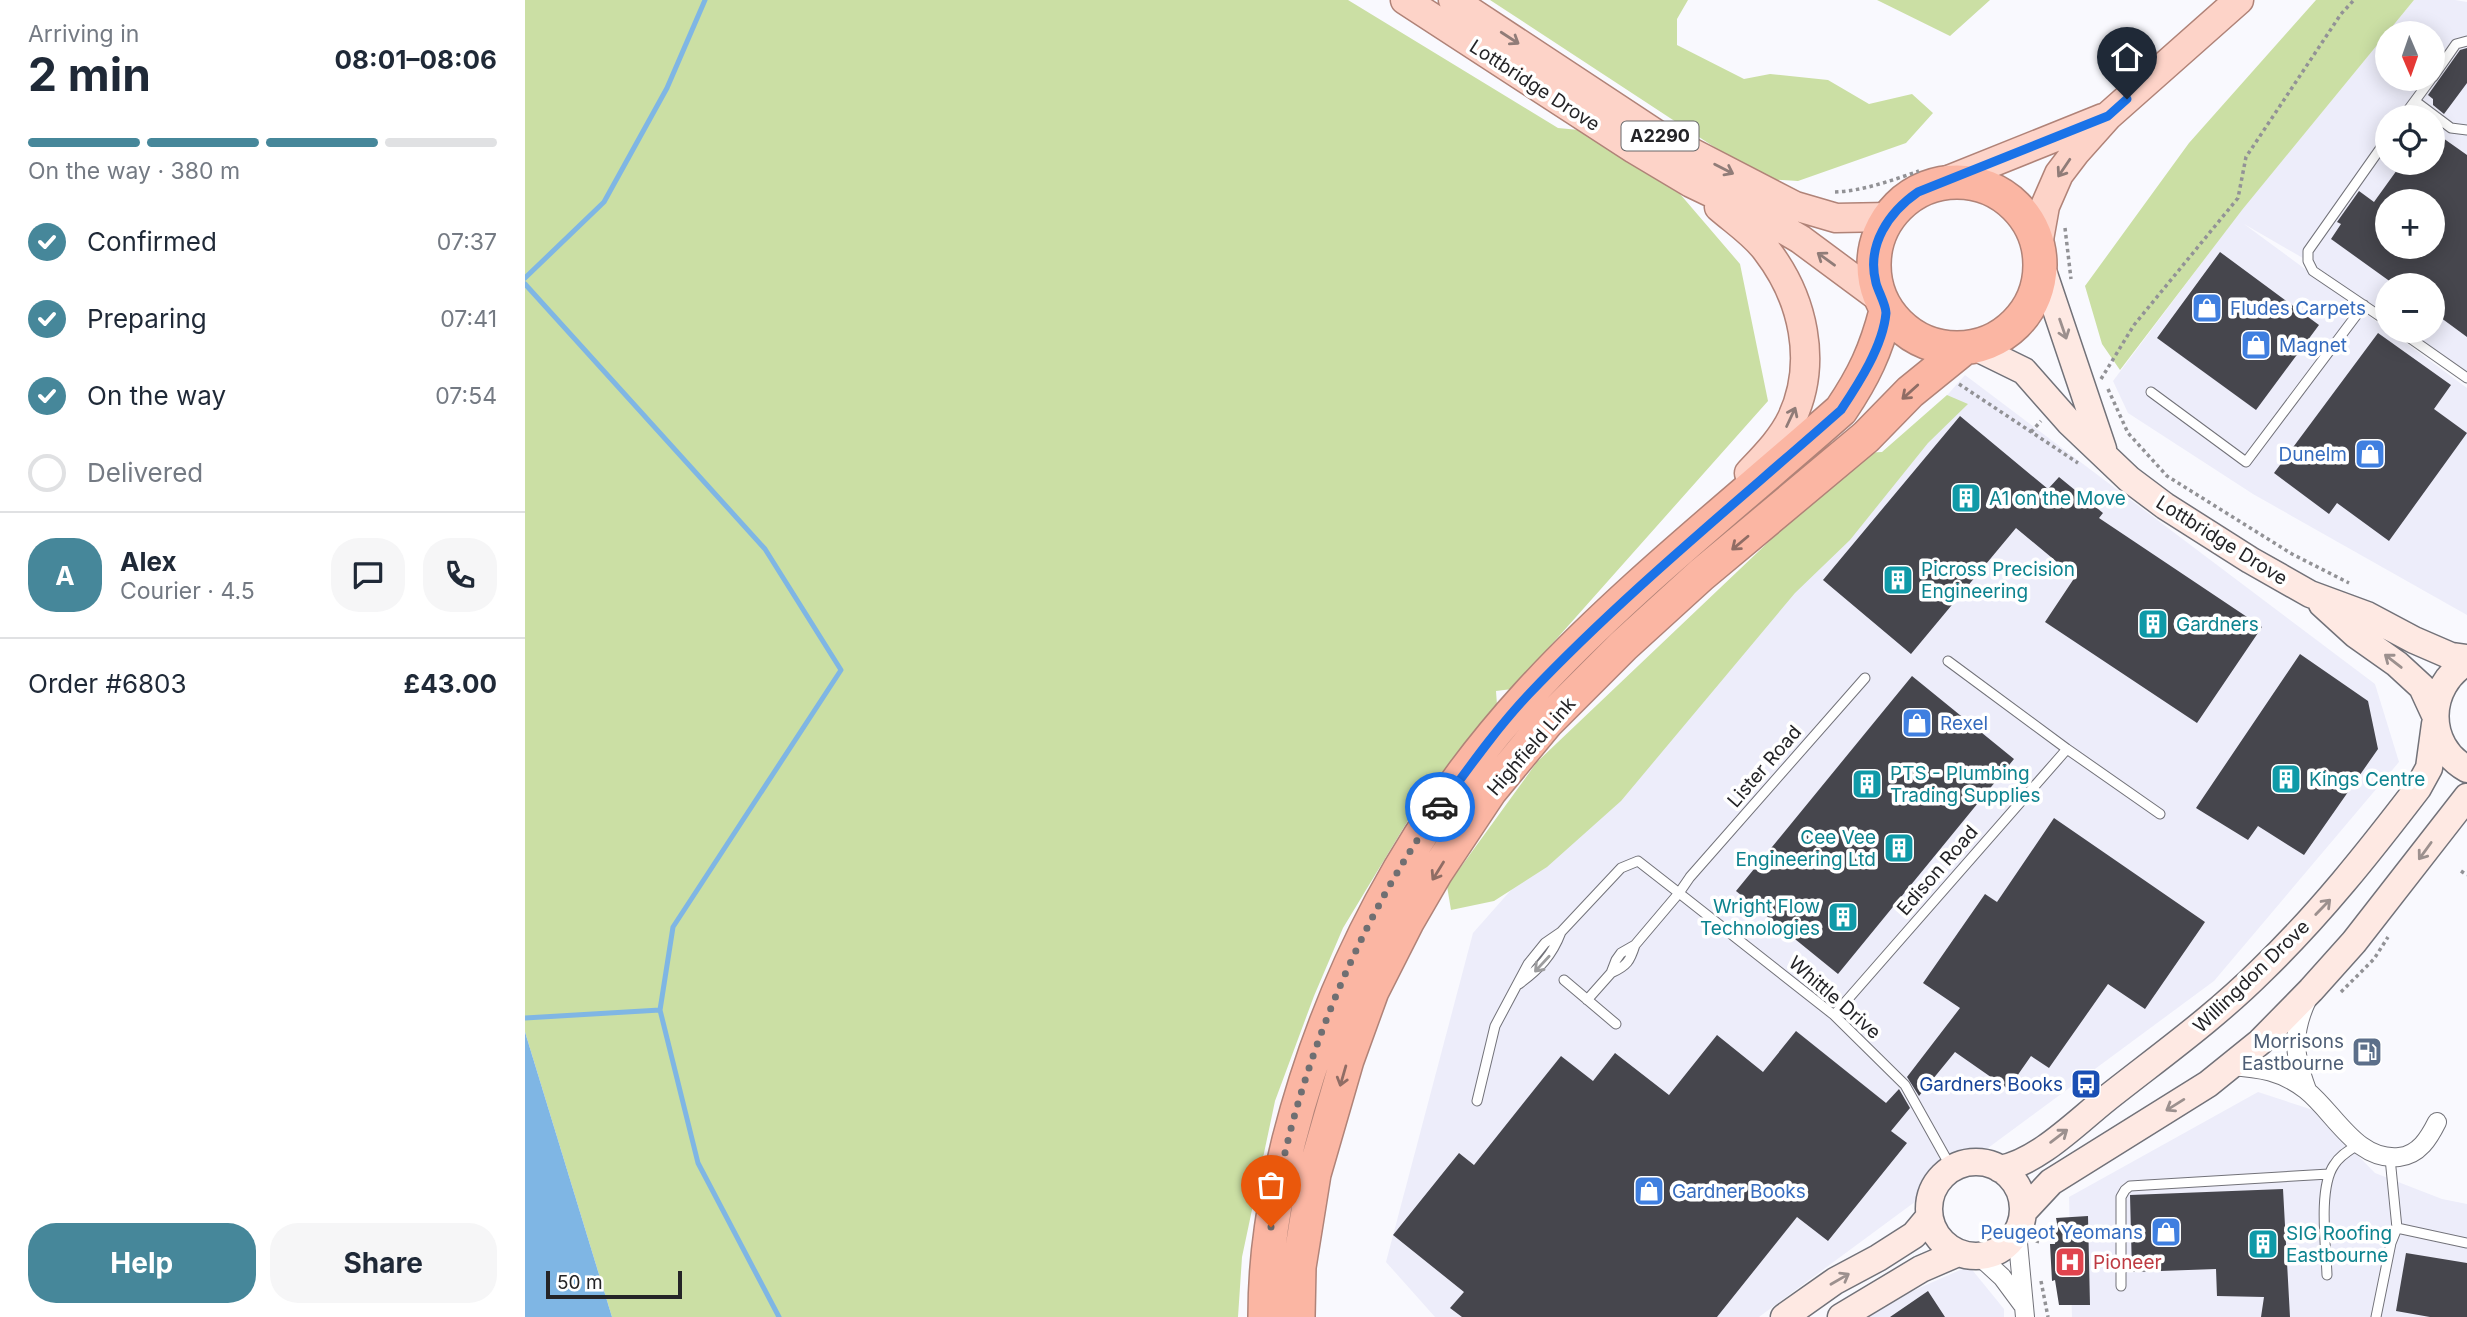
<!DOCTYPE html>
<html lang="en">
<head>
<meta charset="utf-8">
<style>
	body { margin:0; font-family:Inter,sans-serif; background:#f6f6f7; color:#1f2937; height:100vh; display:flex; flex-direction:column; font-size:26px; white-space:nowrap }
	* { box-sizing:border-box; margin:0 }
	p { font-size:23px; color:#747a83 }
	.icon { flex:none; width:38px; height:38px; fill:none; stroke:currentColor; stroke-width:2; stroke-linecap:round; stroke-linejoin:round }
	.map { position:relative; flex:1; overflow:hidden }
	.details { display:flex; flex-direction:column; background:#fff; width:525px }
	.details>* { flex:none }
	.needle { width:46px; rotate:178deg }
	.controls { position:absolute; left:1850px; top:21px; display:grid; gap:14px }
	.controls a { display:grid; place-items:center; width:70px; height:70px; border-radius:50%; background:#fff; box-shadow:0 4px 18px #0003; font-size:35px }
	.scale { position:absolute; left:21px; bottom:18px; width:136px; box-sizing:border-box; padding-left:7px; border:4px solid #242427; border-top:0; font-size:19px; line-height:24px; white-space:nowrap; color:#242427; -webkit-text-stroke:5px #fff; paint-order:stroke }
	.pin { position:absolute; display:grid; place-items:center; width:60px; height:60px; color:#fff; margin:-72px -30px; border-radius:50% 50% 50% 0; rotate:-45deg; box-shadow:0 0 7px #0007 }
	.pin .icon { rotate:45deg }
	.courier { position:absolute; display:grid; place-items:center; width:70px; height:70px; margin:-35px; border:5px solid #1a73e8; border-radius:50%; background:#fff; color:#222; box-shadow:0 2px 9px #0007 }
	.head em { font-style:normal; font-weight:700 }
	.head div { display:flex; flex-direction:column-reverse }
	.head { display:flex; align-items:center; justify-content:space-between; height:119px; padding:0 28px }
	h1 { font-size:46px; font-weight:700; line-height:52px }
	.bar { display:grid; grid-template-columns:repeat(4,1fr); gap:10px 7px; align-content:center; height:84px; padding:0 28px }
	.bar i { height:9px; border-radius:5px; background:#e0e1e3 }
	.bar .current { background:#46879a }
	.bar p { grid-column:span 4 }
	.line { display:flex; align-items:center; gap:18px; padding:0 28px; border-top:2px solid #e0e1e3 }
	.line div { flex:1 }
	.round { display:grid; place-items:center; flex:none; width:74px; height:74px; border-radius:28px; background:#f6f6f7 }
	ol { padding:0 28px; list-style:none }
	li { display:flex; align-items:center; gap:21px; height:77px }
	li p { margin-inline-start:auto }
	li .icon { padding:7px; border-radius:50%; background:#46879a; color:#fff; stroke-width:4 }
	li:last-child { color:#747a83 }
	li i { width:38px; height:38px; border:4px solid #e0e1e3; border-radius:50% }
	.cta { display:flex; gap:14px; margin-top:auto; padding:14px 28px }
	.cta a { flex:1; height:80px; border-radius:28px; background:#46879a; color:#fff; font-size:28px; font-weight:700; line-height:80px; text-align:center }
	.cta a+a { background:#f6f6f7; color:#1f2937 }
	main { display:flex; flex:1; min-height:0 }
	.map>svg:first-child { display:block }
</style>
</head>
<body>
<main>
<section class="details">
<div class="head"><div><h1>2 min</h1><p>Arriving in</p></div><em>08:01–08:06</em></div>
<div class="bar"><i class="current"></i><i class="current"></i><i class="current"></i><i></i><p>On the way · 380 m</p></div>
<ol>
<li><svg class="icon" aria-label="check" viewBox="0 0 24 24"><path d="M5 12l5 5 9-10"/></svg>Confirmed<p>07:37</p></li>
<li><svg class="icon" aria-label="check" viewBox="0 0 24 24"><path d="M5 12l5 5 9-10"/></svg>Preparing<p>07:41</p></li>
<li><svg class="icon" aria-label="check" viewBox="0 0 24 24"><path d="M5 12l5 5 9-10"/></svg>On the way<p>07:54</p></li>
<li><i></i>Delivered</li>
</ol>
<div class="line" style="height:126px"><b class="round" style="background:#46879a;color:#fff">A</b><div><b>Alex</b><p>Courier · 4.5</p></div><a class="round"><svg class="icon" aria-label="chat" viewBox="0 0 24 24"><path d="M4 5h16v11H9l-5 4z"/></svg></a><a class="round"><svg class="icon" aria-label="phone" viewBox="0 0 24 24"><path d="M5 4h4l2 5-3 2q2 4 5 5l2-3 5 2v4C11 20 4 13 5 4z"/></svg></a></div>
<div class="line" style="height:91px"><div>Order #6803</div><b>£43.00</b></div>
<div class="cta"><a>Help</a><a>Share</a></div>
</section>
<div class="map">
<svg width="1942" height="1317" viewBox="0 0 1942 1317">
	<rect width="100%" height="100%" fill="#f9f9fe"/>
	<path fill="#ededfa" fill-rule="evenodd" d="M1889,0H1930L1942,2V372L1883,331H1908V285H1862V316L1783,261L1719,224L1942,388V615L1728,494L1603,413L1588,381L1711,217ZM1862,33H1908V79H1862ZM1862,117H1908V163H1862ZM1862,201H1908V247H1862Z
		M1440,375L1850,684L1874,762L1689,981L1234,1317H910L861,1262L948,933Z
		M1733,1092L1788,1110L1850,1173L1917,1199L1942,1204V1317H1547L1544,1197Z
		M1444,1266L1479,1309V1317H1329Z"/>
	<path fill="#cbdfa4" d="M0,0H823L1033,128L1054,130L1155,194L1215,264L1243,401L987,689L971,691L972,705L896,799L818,928L789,996L750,1101L717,1257L713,1317H87L0,1032Z
		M965,0H1163L1152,19V45L1219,79L1245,74L1303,80L1344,104L1387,94L1408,113L1381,143L1273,181L1238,179Z
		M1352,0H1465L1425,36Z
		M1791,0H1889L1717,210L1595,370L1577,344L1560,286L1664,143Z
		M1422,395L1443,404L1403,443L1325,540L1270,593L1096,801L1022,867L969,901L926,910L922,886L1012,762L1337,453L1357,452Z"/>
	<path fill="#7fb6e4" d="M0,1032L87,1317H0Z"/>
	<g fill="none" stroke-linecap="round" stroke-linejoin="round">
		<path stroke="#7fb6e4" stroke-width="5" d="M0,278L79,202L142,88L180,0
			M0,284L240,549L316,670L148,927L135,1010L173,1163L254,1317
			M0,1018L135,1010"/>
	</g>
	<path fill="#46464d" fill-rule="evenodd" d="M1942,48V83L1919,114L1908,105V99L1903,95L1935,50Z
		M1908,123L1911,126L1908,131L1942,155V337L1908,312V285H1870L1806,239L1816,224L1812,222L1834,191L1849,202L1877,163H1908ZM1862,201H1908V247H1862Z
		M1695,252L1794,325L1731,410L1632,338Z
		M1853,333L1926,385L1909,409L1942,433L1864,541L1812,503L1804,514L1749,473Z
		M1435,416L1523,489L1534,477L1578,513L1574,518L1737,627L1672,723L1520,622L1550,577L1491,528L1386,654L1298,580Z
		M1775,654L1843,701L1853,749L1779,855L1733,826L1723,840L1671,808Z
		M1387,676L1489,759L1313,974L1211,891Z
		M1529,818L1680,922L1620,1009L1583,984L1524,1068L1506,1056L1483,1089L1430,1052L1394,1096L1382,1077L1435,1008L1398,983L1460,894L1472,902Z
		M1271,1031L1361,1103L1374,1089L1385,1108L1366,1131L1382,1143L1303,1241L1272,1217L1192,1317H937L925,1308L939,1292L868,1235L934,1153L949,1165L1036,1056L1068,1081L1090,1053L1144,1095L1192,1035L1238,1072Z
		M1758,1189L1765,1317H1736L1739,1297L1692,1296L1691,1269L1607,1272L1605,1195Z
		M1563,1216L1565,1305H1534L1530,1280L1527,1281L1525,1244H1530L1529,1230L1533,1229L1531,1218Z
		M1881,1253L1942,1263V1317H1905L1871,1311Z
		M1403,1291L1420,1317H1365Z"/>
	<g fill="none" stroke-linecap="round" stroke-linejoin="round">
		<g stroke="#727279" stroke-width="11">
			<path id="lane" d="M1908,77L1931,44L1942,41
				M1890,101L1926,128L1942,130
				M1878,117L1906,79
				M1862,139L1783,251V261L1788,271L1862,321
				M1875,331L1942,378
				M1626,392L1721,462L1839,305
				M1423,661L1542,749L1635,814
				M1340,678L1165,877L1154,893L1309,1015L1380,1085L1427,1169
				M1086,973C1102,966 1105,961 1110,945
				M1039,980L1091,1024
				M994,984C1014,969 1027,956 1036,932
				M1309,1015L1542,749
				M952,1101L970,1026L1003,964L1020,943L1036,932L1096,868L1113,861L1154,893L1110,945L1096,953L1091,960L1086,973L1062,1000
				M1872,1228L1942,1243
				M1802,1275C1801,1247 1793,1188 1809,1165C1815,1155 1825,1150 1834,1144
				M1596,1286V1197L1600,1190L1605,1186L1804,1174
				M1851,1317L1866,1243L1872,1228L1865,1158"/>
		</g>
		<g stroke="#727279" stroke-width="20">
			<path id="street" d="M1782,1000C1766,1035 1769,1055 1782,1090
				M1705,1066C1735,1068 1757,1071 1781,1090C1810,1113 1831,1161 1874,1157C1894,1155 1904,1138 1912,1122
				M1492,1232L1500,1317
				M1454,1256L1477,1277L1497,1304"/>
		</g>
		<g stroke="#727279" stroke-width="29">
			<path id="secondary" d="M1516,265L1578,449
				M1450,347L1499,371L1544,422L1604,479L1640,506L1725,560L1785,594L1842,615L1889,640L1926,656L1942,658
				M1797,604L1831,635L1872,664L1897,687L1909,713
				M1942,662C1901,686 1899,745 1942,769
				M1404 1209a47 47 0 1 1 94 0a47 47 0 1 1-94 0Z
				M1475,1169C1513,1162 1551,1123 1581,1099C1634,1057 1689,1018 1737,970C1795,914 1844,852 1893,788L1904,768L1910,724
				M1498,1212L1526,1182L1683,1084L1735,1042L1786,990L1829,942L1942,797
				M1259,1317L1310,1281L1353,1258L1389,1235L1404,1217
				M1316,1317L1396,1269L1433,1253"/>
		</g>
		<g stroke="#b08378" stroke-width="31">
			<path id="primary" d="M880,0L1109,149L1166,183L1239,218L1275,239L1356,299
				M928,0L1131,134L1270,206L1311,218L1364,217
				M1411,185L1578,118
				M1194,207C1210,221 1230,234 1242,251C1278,298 1293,362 1267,418C1257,439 1240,456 1224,473
				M1513,245L1520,206L1534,174L1550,153L1583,116L1714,0"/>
		</g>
		<g stroke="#b08378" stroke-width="36">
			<path id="highway" d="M1349 265a83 83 0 1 1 166 0a83 83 0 1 1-166 0Z
				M740,1317C740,1254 749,1202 764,1140C806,975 887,822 1002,696C1096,593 1212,502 1316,410C1339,376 1351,350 1361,311
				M773,1317L774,1267L789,1174L822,1060L847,991L882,922L911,872L965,791L1022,722L1098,646L1176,575L1341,437L1385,392L1438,349"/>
		</g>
		<path stroke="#929296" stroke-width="3.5" stroke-dasharray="3.5 3.5" stroke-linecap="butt" d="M1310,192C1338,191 1368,180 1394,171
			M1540,228L1546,279
			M1576,379L1609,325L1713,198L1721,157L1816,14L1829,0
			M1434,384L1553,463
			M1583,389L1603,433L1642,476L1767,554L1824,583
			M1506,432L1516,421
			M1936,871L1942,875
			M1816,992L1849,959L1863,937
			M1512,1243L1516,1227
			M1516,1281L1523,1317"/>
		<use href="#lane" stroke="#fff" stroke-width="9"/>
		<use href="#street" stroke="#fff" stroke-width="18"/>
		<use href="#secondary" stroke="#fee9e3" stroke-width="26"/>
		<use href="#primary" stroke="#fdd3c8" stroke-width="28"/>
		<use href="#highway" stroke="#fbb6a3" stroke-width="33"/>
	</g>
	<defs><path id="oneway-shaft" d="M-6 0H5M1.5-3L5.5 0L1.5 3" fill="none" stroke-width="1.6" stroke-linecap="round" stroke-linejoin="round" transform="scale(1.75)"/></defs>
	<g stroke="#907c78">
		<use href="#oneway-shaft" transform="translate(985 38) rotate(33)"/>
		<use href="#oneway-shaft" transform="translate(1539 168) rotate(124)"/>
		<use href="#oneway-shaft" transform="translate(1199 169) rotate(27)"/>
		<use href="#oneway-shaft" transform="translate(1301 259) rotate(-144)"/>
		<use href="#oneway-shaft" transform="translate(1266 417) rotate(-65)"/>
	</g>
	<g stroke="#9c908e">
		<use href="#oneway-shaft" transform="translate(1538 329) rotate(71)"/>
		<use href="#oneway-shaft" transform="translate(1868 661) rotate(-142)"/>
		<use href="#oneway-shaft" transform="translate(1900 851) rotate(126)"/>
		<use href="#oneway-shaft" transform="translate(1798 907) rotate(-46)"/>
		<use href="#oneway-shaft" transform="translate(1650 1105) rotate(148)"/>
		<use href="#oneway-shaft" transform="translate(1534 1136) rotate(-37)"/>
		<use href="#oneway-shaft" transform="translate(1315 1279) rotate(-30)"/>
	</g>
	<g stroke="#906d65">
		<use href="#oneway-shaft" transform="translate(1385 392) rotate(138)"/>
		<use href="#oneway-shaft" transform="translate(1215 543) rotate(140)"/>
		<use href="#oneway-shaft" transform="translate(913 871) rotate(122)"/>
		<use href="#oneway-shaft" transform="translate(818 1076) rotate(106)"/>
	</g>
	<use stroke="#9c9c9e" href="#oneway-shaft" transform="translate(1017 964) rotate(133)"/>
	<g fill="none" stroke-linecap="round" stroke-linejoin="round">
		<path stroke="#6f6f72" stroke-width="7" stroke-dasharray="0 12.6" d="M746,1227C766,1085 830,924 915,807"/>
		<path stroke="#1a73e8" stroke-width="9" d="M915,807C943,769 971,729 1004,694C1101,592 1211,503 1316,410C1334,383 1358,346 1361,313C1361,305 1353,291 1351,283C1341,245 1364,212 1393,192L1583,116L1602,99"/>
	</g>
	<defs>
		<g id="shop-square" transform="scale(1.575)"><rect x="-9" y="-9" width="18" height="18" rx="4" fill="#3f7fe0" stroke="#fff"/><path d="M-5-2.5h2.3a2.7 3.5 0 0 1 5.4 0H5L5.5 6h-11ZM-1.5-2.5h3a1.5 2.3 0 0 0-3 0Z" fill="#fff"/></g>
		<g id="building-square" transform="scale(1.575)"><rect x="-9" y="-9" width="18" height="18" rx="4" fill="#0f9aa8" stroke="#fff"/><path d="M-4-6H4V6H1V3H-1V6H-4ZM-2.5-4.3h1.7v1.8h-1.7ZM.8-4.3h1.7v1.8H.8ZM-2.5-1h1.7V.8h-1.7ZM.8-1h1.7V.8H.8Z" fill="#fff"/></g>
		<g id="fuel-square" transform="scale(1.575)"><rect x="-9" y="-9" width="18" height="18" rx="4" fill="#5c6f8a" stroke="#fff"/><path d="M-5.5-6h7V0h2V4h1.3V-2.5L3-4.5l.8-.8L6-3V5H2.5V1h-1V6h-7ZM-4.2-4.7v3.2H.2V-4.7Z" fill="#fff"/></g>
		<g id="bus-square" transform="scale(1.575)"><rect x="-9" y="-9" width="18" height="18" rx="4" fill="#1a4fb4" stroke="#fff"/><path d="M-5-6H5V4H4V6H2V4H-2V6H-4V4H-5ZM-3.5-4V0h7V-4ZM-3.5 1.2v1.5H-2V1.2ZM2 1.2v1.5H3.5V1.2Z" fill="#fff"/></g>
		<g id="hospital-square" transform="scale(1.575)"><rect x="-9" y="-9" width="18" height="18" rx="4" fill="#e0444e" stroke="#fff"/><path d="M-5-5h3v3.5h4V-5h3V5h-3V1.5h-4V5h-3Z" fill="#fff"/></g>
	</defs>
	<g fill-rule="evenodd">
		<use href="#shop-square" x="1682" y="308"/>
		<use href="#shop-square" x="1731" y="345"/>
		<use href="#shop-square" x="1845" y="454"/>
		<use href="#building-square" x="1441" y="498"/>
		<use href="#building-square" x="1373" y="580"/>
		<use href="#building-square" x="1628" y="624"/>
		<use href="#shop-square" x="1392" y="723"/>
		<use href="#building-square" x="1761" y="779"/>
		<use href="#building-square" x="1342" y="784"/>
		<use href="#building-square" x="1374" y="848"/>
		<use href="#building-square" x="1318" y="917"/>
		<use href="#fuel-square" x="1842" y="1052"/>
		<use href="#bus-square" x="1561" y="1084"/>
		<use href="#shop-square" x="1124" y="1191"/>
		<use href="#shop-square" x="1641" y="1232"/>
		<use href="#building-square" x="1738" y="1244"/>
		<use href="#hospital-square" x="1545" y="1262"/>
	</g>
	<g text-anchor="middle" stroke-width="7" stroke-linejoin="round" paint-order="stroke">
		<rect fill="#fff" stroke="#666668" stroke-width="2" x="1096.5" y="121.5" width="77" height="29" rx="5"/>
		<g font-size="18" font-weight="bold" fill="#242427">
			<text x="1135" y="142">A2290</text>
		</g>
		<g font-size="19" fill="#242427" stroke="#fff">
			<text transform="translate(1010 85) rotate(33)" y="7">Lottbridge Drove</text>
			<text transform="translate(1697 540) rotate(32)" y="7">Lottbridge Drove</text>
			<text transform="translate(1006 746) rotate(-49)" y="7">Highfield Link</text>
			<text transform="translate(1239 766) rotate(-49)" y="7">Lister Road</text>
			<text transform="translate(1412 870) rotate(-49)" y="7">Edison Road</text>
			<text transform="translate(1726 976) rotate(-44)" y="7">Willingdon Drove</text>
			<text transform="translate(1310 997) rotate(41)" y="7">Whittle Drive</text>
		</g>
		<g font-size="19" fill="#366cbe" stroke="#fff" text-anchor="start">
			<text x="1705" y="315">Fludes Carpets</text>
			<text x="1754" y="352">Magnet</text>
			<text x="1822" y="461" text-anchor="end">Dunelm</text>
			<text x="1415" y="730">Rexel</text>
			<text x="1147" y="1198">Gardner Books</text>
			<text x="1618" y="1239" text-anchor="end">Peugeot Yeomans</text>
		</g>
		<g font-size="19" fill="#0d838f" stroke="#fff" text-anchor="start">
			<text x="1464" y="505">A1 on the Move</text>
			<text x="1396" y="576">Picross Precision<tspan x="1396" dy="22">Engineering</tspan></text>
			<text x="1651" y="631">Gardners</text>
			<text x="1365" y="780">PTS - Plumbing<tspan x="1365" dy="22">Trading Supplies</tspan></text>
			<text x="1784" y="786">Kings Centre</text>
			<text x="1351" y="844" text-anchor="end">Cee Vee<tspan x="1351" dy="22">Engineering Ltd</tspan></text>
			<text x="1295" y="913" text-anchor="end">Wright Flow<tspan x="1295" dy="22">Technologies</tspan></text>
			<text x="1761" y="1240">SIG Roofing<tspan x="1761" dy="22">Eastbourne</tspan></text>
		</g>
		<g font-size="19" fill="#4e5e75" stroke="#fff" text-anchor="end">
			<text x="1819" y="1048">Morrisons<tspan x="1819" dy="22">Eastbourne</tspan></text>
		</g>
		<g font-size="19" fill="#164399" stroke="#fff" text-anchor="end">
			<text x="1538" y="1091">Gardners Books</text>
		</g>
		<g font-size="19" fill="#be3a42" stroke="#fff" text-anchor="start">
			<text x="1568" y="1269">Pioneer</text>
		</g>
	</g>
</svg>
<div class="controls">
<a><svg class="needle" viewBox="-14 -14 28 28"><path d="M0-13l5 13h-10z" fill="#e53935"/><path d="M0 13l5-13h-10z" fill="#747a83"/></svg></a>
<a><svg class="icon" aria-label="locate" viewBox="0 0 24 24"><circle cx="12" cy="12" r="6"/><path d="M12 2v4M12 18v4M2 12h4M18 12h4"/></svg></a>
<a>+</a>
<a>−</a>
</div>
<div class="scale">50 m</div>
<div class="pin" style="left:746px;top:1227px;background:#ea580c"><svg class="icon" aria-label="bag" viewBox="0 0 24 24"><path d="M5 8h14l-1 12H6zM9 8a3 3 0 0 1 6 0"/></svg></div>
<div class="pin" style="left:1602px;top:99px;background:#1f2937"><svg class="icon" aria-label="home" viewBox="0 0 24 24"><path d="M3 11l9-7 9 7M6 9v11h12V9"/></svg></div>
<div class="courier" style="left:915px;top:807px"><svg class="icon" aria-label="car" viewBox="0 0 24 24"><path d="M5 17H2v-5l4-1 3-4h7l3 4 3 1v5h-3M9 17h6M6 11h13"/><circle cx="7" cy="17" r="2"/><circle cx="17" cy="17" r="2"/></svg></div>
</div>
</main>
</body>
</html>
